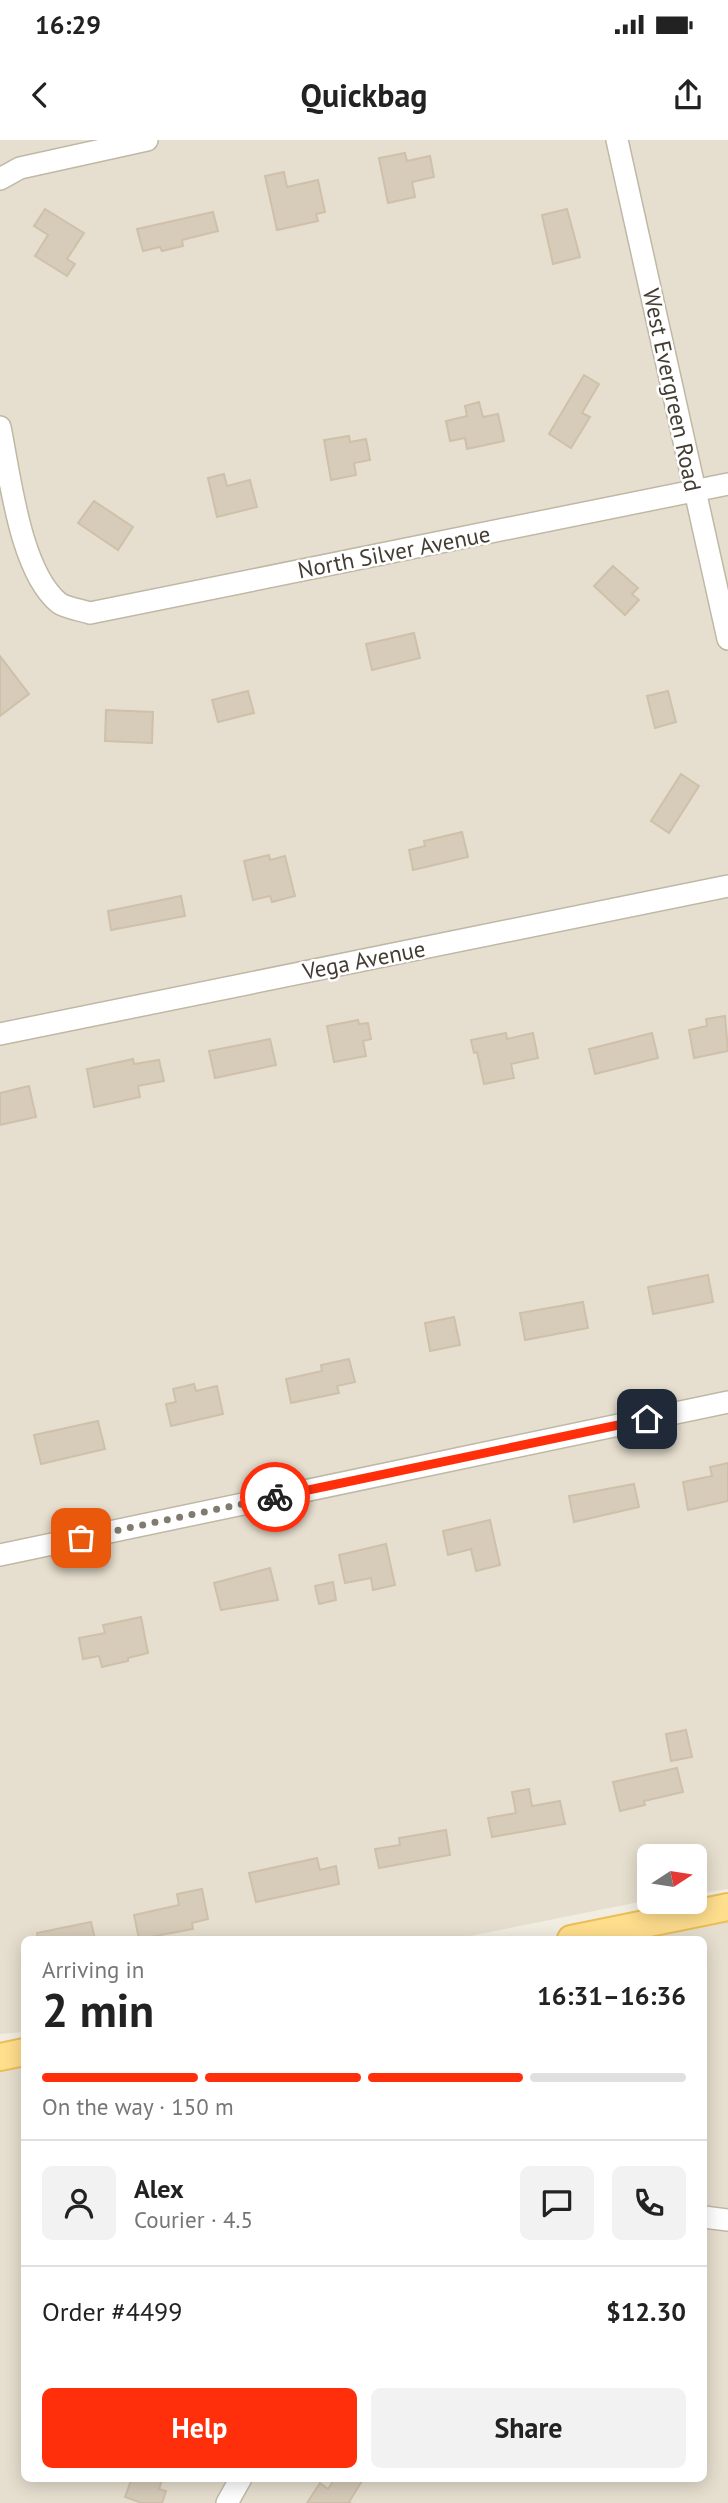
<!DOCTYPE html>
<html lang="en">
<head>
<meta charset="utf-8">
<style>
	body { margin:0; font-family:"PT Sans",sans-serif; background:#f2f2f2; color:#222; height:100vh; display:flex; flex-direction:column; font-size:26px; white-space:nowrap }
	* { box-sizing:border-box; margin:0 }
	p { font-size:23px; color:#767676 }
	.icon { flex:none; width:38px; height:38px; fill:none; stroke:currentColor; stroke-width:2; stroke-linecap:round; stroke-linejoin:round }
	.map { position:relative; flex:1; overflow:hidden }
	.details { position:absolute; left:21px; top:1796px; width:686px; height:546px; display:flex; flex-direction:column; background:#fff; border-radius:10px; box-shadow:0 4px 18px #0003 }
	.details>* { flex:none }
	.needle { width:46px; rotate:78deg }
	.buttons { position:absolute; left:637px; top:1704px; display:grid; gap:14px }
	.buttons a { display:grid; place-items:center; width:70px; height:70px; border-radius:10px; background:#fff; box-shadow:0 4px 18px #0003; font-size:35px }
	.pin { position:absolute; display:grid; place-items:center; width:60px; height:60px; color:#fff; margin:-30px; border-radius:14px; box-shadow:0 4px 10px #0006 }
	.courier { position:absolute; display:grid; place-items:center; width:70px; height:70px; margin:-35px; border:5px solid #ff2f0b; border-radius:50%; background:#fff; color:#222; box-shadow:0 2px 9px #0007 }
	.headline em { font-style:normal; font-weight:600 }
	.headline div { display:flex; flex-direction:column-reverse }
	.headline { display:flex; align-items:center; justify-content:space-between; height:119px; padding:0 21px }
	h1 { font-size:46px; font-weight:600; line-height:52px }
	.bar { display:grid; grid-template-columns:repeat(4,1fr); gap:10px 7px; align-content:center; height:84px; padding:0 21px }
	.bar i { height:9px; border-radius:5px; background:#e0e0e0 }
	.bar .on { background:#ff2f0b }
	.bar p { grid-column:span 4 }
	.line { display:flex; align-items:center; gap:18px; padding:0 21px; border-top:2px solid #e0e0e0 }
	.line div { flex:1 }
	.round { display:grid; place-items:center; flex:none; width:74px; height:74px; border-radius:10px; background:#f2f2f2 }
	.button { display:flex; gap:14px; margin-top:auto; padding:14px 21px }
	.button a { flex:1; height:80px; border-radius:10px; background:#ff2f0b; color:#fff; font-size:28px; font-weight:600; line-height:80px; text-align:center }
	.button a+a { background:#f2f2f2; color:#222 }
	.status { display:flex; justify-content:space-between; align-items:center; height:49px; padding:0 35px; background:#fff; direction:ltr }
	.status svg { height:19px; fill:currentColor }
	header { display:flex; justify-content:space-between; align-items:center; height:91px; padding:0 21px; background:#fff; font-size:32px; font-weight:600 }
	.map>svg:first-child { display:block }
</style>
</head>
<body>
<div class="status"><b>16:29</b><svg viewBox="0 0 49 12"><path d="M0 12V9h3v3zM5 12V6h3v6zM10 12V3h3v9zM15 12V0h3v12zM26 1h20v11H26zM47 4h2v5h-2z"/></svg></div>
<header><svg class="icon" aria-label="back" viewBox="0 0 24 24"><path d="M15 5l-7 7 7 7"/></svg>Quickbag<svg class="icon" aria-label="share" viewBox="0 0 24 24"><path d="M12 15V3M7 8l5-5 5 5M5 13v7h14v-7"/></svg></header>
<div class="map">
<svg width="728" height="2363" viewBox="0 0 728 2363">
	<rect width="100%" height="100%" fill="#f2ede1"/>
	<path fill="#e6dfcf" d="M0,0H728V1749L695,1754V1717H649V1760L455,1799H24V1892L0,1894Z
		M728,1781V2363H0V1932L24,1926V2338H704V1799H625Z"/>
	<path fill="#d7cbb9" stroke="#cfc0a9" stroke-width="2" d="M405,13L407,21L430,16L434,37L412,42L415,57L388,63L379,18Z
		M284,32L287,47L318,40L325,72L316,74L318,81L277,90L265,36Z
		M45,69L84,93L67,119L75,124L67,136L35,116L48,95L34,86Z
		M567,69L580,117L553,124L542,75Z
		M213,72L218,91L182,100L183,106L162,111L160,107L143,111L137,89Z
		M584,235L599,244L582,273L590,277L571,308L549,294Z
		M479,262L483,277L498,274L504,301L467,309L465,298L450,301L446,281L467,276L465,266Z
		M349,296L350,302L366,299L370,320L354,323L356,335L331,340L324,300Z
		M224,334L227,346L250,340L257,367L217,377L208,338Z
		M94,361L133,387L118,410L78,383Z
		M613,426L638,448L632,454L639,460L625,475L594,446Z
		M414,493L420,518L372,530L366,504Z
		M0,516L29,554L0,576Z
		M248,551L254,573L218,582L212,560Z
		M668,551L676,582L655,588L647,556Z
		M106,570L153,572L152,603L105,601Z
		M681,634L699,646L669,693L651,681Z
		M462,692L468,717L413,730L409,710L425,706L424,701Z
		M269,715L270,720L285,716L295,756L272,762L270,756L253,760L244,721Z
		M181,756L185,776L111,790L108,771Z
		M725,876L728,911L694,918L689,890L707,886L706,879Z
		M358,880L359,884L368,883L371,899L363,901L366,916L334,922L327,886Z
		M506,893L507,899L533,893L538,918L511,924L514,938L484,944L477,912L474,913L471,900Z
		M652,893L658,918L595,934L589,909Z
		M270,899L276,925L215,938L209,911Z
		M133,919L134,924L159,920L164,941L138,946L140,957L94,967L87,929Z
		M29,946L36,977L0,985V953Z
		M708,1135L713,1162L653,1174L648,1147Z
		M583,1162L588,1188L525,1200L520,1173Z
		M454,1177L460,1205L430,1211L425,1183Z
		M349,1219L355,1242L337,1246L339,1253L291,1263L286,1239L322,1231L321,1225Z
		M194,1244L196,1251L217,1246L223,1274L171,1286L166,1264L176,1262L173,1249Z
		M98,1281L105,1309L41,1324L34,1295Z
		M728,1323V1361L688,1370L683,1342L712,1336L710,1327Z
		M634,1344L639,1367L574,1382L569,1356Z
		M490,1380L500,1425L476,1431L471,1409L448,1415L443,1391Z
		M386,1404L395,1445L373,1450L371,1438L345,1443L339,1415Z
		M270,1428L278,1460L221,1470L214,1443Z
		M333,1442L336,1460L319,1464L315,1446Z
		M141,1477L148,1513L128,1518V1521L102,1527L99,1516L83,1519L79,1498L105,1493L103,1485Z
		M686,1590L692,1617L671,1621L666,1594Z
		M677,1628L683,1652L644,1661L645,1665L620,1671L613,1642Z
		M529,1649L532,1666L560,1661L565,1684L492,1697L488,1678L516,1673L512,1652Z
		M446,1690L450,1715L379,1728L375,1709L400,1705L399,1698Z
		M317,1718L320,1730L336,1726L339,1744L256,1762L249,1733Z
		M202,1749L208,1779L192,1783L193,1789L139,1799L134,1775L179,1765L177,1754Z
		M91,1782L95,1799H38L37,1793Z
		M132,2338H163L159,2349L166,2351L162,2363H142L125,2357Z
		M335,2338H364L349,2362L351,2363H307L320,2343L328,2349Z"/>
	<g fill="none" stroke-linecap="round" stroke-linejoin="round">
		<g stroke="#c0b8a6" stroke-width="24">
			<path id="minor" d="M617,0L728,499
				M0,39L20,28L147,0
				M0,287C10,336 20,431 59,463C66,468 81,470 90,473L728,344
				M0,894L728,746
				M0,1415L728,1262
				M704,2077L728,2080
				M227,2363L241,2338"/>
		</g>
		<g stroke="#ebbe56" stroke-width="30">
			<path id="major" d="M571,1799L728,1767
				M0,1917L24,1912"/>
		</g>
		<use href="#minor" stroke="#fff" stroke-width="21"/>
		<use href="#major" stroke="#ffde8d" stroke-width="26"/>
	</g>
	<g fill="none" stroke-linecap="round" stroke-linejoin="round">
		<path stroke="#807a6f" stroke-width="7" stroke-dasharray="0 12.6" d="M81,1398L275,1357"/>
		<path stroke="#ff2f0b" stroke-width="9" d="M275,1357L647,1279"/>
	</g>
	<g text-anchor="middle" stroke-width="5" stroke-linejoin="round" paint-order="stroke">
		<g font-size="23" fill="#433c32" stroke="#fff">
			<text transform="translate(672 250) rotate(78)" y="8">West Evergreen Road</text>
			<text transform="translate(394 412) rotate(-11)" y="8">North Silver Avenue</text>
			<text transform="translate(364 820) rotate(-11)" y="8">Vega Avenue</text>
		</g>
	</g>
</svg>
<div class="buttons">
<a><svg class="needle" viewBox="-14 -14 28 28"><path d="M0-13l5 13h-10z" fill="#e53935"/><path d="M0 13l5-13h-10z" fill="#767676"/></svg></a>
</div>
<div class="pin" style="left:81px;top:1398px;background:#ea580c"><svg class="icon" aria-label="bag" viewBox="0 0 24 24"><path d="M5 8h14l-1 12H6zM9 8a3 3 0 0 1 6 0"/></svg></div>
<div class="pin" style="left:647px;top:1279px;background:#1f2937"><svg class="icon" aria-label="home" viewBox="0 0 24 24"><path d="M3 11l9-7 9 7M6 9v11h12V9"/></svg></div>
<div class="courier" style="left:275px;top:1357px"><svg class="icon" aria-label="bike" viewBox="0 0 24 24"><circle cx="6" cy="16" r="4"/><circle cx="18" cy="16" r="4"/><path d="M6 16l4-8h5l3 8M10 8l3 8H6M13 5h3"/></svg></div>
<section class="details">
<div class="headline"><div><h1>2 min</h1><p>Arriving in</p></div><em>16:31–16:36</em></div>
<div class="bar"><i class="on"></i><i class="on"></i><i class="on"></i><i></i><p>On the way · 150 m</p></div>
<div class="line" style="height:126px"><a class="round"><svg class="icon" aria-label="person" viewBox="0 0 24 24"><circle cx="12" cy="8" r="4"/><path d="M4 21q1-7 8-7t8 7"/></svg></a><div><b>Alex</b><p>Courier · 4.5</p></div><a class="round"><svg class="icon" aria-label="chat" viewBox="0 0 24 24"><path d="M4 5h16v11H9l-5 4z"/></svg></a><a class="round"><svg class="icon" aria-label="phone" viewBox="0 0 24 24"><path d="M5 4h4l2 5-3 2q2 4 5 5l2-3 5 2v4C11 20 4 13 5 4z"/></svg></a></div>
<div class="line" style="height:91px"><div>Order #4499</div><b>$12.30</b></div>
<div class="button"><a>Help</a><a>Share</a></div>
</section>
</div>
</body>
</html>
